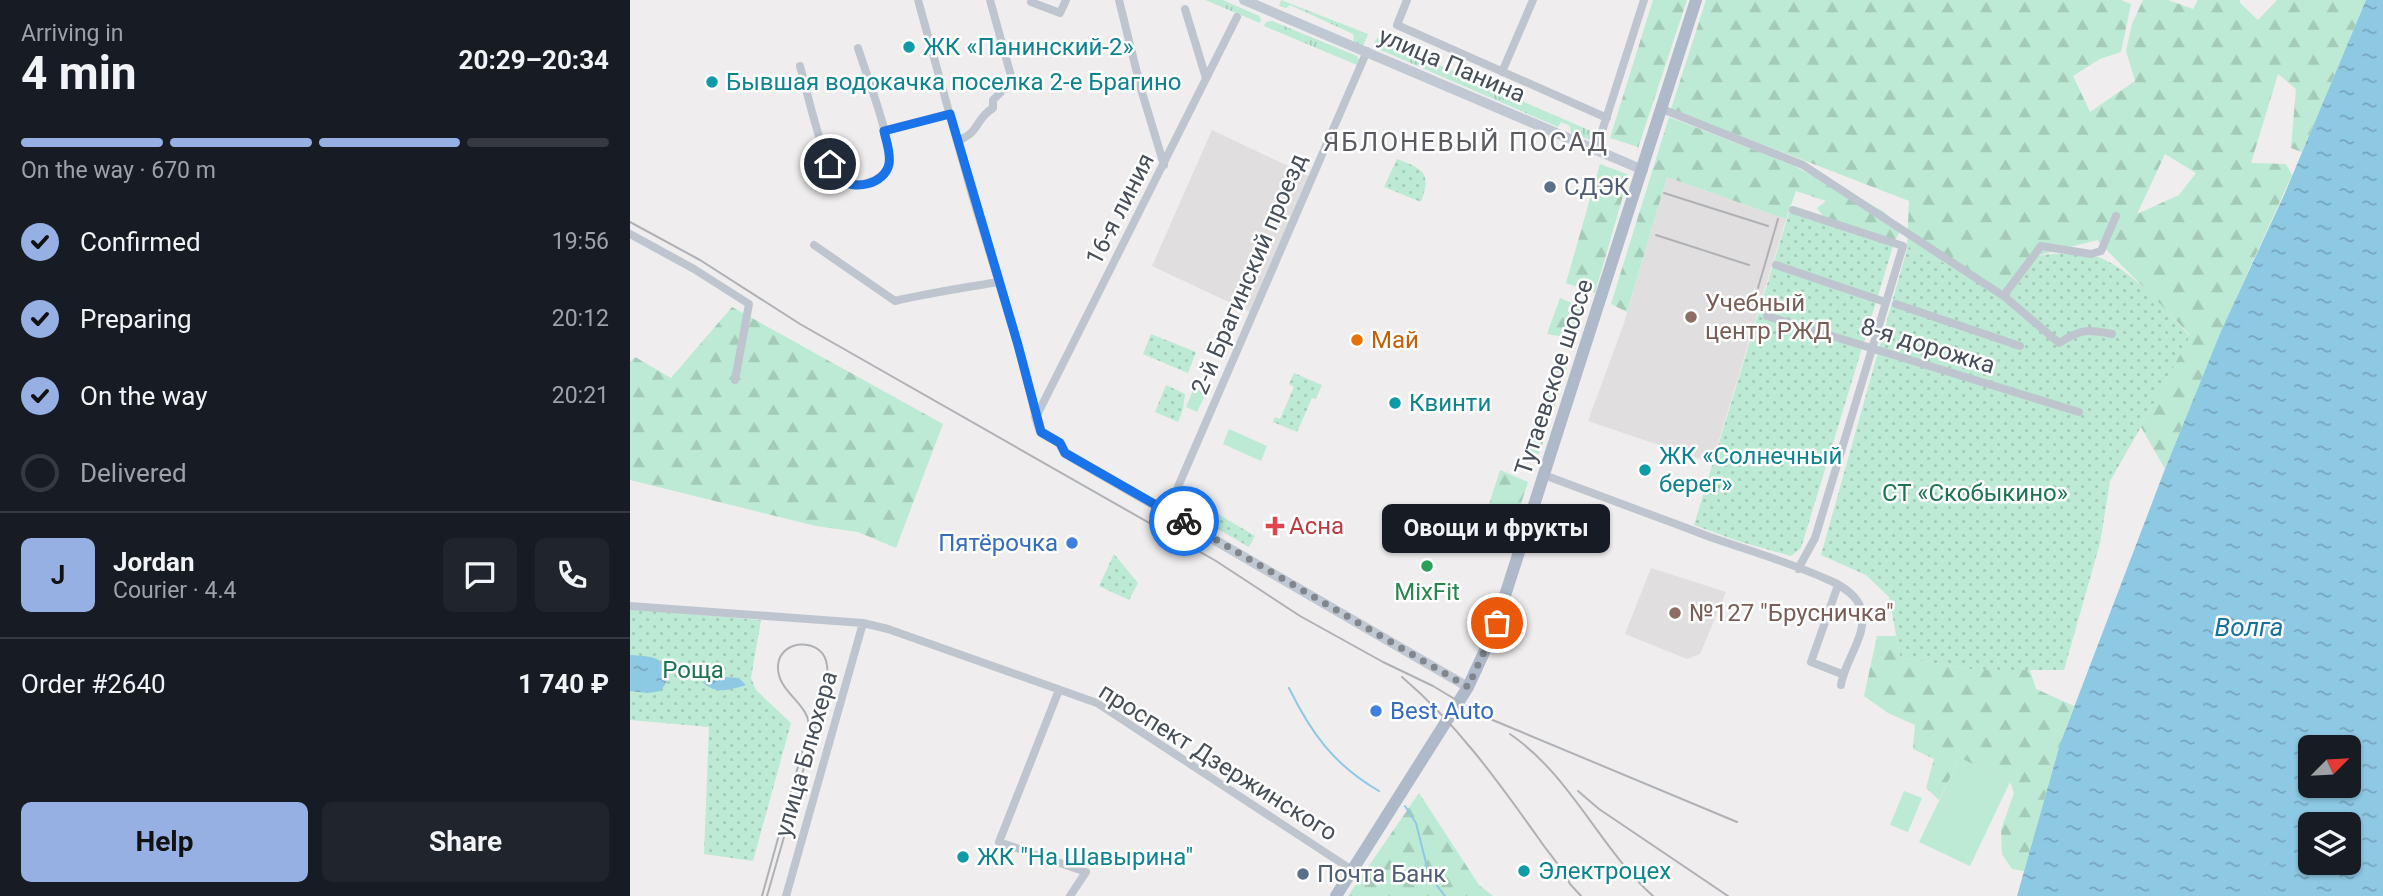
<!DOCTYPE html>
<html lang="en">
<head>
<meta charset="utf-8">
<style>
	body { margin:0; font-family:Roboto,sans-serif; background:#20242c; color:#f1f3f6; height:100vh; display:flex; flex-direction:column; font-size:26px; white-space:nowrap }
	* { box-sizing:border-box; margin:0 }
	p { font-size:23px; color:#9ea1a6 }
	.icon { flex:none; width:38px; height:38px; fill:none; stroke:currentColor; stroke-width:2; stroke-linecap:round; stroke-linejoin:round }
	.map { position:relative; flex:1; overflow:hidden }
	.sheet { display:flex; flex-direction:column; background:#171b24; width:630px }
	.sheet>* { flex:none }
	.needle { width:46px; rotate:66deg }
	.tools { position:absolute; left:1668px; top:735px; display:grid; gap:14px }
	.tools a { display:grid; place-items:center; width:63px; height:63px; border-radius:10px; background:#171b24; box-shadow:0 2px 5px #0004; font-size:35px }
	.pin { position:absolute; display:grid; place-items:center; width:60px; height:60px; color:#fff; margin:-30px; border:4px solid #fff; border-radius:50%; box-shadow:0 2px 7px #0007 }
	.courier { position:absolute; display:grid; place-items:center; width:70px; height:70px; margin:-35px; border:5px solid #1a73e8; border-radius:50%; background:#fff; color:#222; box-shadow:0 2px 9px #0007 }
	.bubble { position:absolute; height:49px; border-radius:10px; background:#171b24; box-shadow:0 2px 5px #0004; font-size:23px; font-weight:700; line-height:49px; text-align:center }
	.overview em { font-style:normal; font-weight:700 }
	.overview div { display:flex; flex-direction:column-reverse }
	.overview { display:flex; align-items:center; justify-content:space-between; height:119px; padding:0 21px }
	h1 { font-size:46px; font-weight:700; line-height:52px }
	.bar { display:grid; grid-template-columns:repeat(4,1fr); gap:10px 7px; align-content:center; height:84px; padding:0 21px }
	.bar i { height:9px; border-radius:5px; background:#363941 }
	.bar .active { background:#96b0e4 }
	.bar p { grid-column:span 4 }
	.line { display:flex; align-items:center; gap:18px; padding:0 21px; border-top:2px solid #363941 }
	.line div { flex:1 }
	.round { display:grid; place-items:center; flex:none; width:74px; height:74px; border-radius:10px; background:#20242c }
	ol { padding:0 21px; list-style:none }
	li { display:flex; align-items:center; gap:21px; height:77px }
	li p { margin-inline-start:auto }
	li .icon { padding:7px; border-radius:50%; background:#96b0e4; color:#111; stroke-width:4 }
	li:last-child { color:#9ea1a6 }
	li i { width:38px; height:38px; border:4px solid #363941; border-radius:50% }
	.primary-button { display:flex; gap:14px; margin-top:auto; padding:14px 21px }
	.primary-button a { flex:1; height:80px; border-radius:10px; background:#96b0e4; color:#111; font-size:28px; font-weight:700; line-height:80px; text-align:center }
	.primary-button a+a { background:#20242c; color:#f1f3f6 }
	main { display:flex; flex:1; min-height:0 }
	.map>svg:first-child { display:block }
</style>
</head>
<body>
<main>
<section class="sheet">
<div class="overview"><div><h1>4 min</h1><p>Arriving in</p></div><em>20:29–20:34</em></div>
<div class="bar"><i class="active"></i><i class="active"></i><i class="active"></i><i></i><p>On the way · 670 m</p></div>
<ol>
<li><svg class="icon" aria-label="check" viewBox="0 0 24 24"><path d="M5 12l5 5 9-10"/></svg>Confirmed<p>19:56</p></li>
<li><svg class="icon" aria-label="check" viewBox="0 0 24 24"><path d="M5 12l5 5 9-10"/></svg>Preparing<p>20:12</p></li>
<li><svg class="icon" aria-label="check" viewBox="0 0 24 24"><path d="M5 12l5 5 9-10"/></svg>On the way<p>20:21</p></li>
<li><i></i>Delivered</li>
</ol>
<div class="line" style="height:126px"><b class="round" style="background:#96b0e4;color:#111">J</b><div><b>Jordan</b><p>Courier · 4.4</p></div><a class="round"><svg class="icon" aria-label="chat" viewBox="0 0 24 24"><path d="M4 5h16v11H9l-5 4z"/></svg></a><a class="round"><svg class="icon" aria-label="phone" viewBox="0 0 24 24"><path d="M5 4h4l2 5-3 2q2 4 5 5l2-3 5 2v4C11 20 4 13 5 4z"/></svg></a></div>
<div class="line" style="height:91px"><div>Order #2640</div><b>1 740 ₽</b></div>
<div class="primary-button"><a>Help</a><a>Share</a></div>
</section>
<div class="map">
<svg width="1753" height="896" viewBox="0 0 1753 896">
	<defs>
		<pattern id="grass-tufts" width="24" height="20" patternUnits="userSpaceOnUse" patternTransform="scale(1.75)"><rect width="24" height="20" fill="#bdead4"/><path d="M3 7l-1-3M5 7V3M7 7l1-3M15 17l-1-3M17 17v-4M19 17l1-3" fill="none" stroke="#a4cab8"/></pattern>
		<pattern id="forest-firs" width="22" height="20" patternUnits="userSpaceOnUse" patternTransform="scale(1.75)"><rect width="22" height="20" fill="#bdead4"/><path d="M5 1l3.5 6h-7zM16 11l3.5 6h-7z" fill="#a4cab8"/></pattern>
		<pattern id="park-dots" width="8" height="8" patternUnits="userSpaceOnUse" patternTransform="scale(1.75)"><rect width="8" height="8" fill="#bdead4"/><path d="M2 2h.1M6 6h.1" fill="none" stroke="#a4cab8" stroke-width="1.8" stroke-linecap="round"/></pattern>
		<pattern id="water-ripples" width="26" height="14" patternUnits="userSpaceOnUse" patternTransform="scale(1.75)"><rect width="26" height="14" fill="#8ec9e4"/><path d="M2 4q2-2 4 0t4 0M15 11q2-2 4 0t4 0" fill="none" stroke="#76a5bc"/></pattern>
	</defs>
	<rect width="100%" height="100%" fill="#efeded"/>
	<path fill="#e0dede" d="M582,130L679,176L620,312L522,266Z
		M1037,177L1156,219L1082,463L958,421L994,323Z
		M1021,568L1096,592L1070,654L1057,659L995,634Z"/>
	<path fill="url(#grass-tufts)" d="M575,0H593L629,16L631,20L630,23Z
		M651,0L738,34L733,46L724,42L723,34L660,5L656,8L649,6Z
		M642,21L727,56L729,60L727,65L634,26L636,22Z
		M747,38L970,135L966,140H960L941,133L940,126L931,122L928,127L746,48L744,44Z"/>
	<path fill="url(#forest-firs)" fill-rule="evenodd" d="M1023,0H1057L1007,151L1008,147L980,138Z
		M1076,0H1491L1501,4L1491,52L1470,59L1443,76L1460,112L1505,81L1496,51L1502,24L1513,0H1538L1563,9L1568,0H1610V3L1628,20L1647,0H1736L1672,152L1661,148L1666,89L1648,74L1621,163L1656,164L1662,175L1591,331L1535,469L1511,427L1560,335L1467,240L1406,256L1381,298L1333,270L1277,249L1279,201L1041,109ZM1535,154L1566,173L1549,195L1507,214Z
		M1039,117L1158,163L1253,211L1272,228L1265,240L1193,216L1187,208L1196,201L1166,191L1156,219L1037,177L997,312L981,304Z
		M970,164L999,175L965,293L936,283Z
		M930,298L954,308L947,325L934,337L917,334Z
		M102,307L313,424L266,548L228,532L186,526L0,480V362L5,357L41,378Z
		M928,361L937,368L909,454L896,451Z
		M870,470L898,482L882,531L855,517Z
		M1247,636H1266L1270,657L1346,670H1400L1406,689L1444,706L1430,744L1394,871L1382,869L1372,854L1371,830L1384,793L1380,782L1330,758L1309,800L1296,788L1304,759L1283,749L1285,725L1258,713L1234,696Z
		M789,793L849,885L863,896H718Z"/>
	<path fill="url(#park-dots)" d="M767,159C793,169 802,172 791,202L754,187Z
		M1160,209L1264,243L1171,548L1161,556L1108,541L1064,525Z
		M1277,249L1333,270L1381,297L1406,256C1428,253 1455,250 1475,260C1509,277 1534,309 1560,336L1511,427L1480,481L1470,543L1434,670H1346L1270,657L1259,597L1236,575L1191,555Z
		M521,334L566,352L558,373L513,354Z
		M664,373L692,385L686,399L682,398L667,432L643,422L645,417L650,419L664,387L659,384Z
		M536,385L555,394L553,409L548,422L525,412Z
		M588,514L625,536L619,547L581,525Z
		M484,554L508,583L499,600L469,586Z
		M0,609L131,620L121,678L126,690L161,723L123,861L74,854L79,727L0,720Z"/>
	<path fill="#bdead4" d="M564,388L576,393L567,412L556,407Z
		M599,429L637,446L631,461L593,444Z
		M1330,758L1380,782L1340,866L1289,842Z
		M1274,791L1292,798L1278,832L1260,825Z"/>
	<path fill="url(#water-ripples)" fill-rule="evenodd" d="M1736,0H1753V896H1387L1430,744L1535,469L1591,331L1655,193ZM1718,747V786H1680V747ZM1718,824V863H1680V824Z
		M0,655C21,657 34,654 38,679L31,691L18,693L0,691Z
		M96,677L109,678L116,685C100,690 86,695 72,682Z"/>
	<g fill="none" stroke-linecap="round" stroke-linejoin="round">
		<path stroke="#8ec9e4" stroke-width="2" d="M659,688C681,733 704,765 749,791
			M775,806L786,823L799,875L815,896"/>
		<path stroke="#bec5ce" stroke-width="8" d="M288,0L342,195L388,345L406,417
			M402,0L401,2L430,13L436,0
			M489,0L511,89L534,165
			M777,0L767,25L977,118
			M555,9L576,78
			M170,66C177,91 192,161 208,178C217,187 232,186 243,181C251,178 258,171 259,162C261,137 236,74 228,48
			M872,72L903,0
			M1032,109L1173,165L1375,297L1429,343C1451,329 1457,329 1482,334
			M254,131L320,114
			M327,141C351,132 344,120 363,108V100L376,87L381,76L360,0
			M966,150L1014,0
			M1163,210L1273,246L1185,538L1168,569
			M0,234L64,269L119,304L105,380
			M184,245L265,301C299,293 333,288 368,282
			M1146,265L1255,302
			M1375,297L1377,291L1411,246L1461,254L1471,251L1486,216
			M1266,304L1390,346
			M1137,316L1449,412
			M406,417L607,17
			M914,475C970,496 1025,516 1080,537C1120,551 1162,563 1201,581C1213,586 1228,597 1231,609C1239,634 1214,661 1211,685
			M537,512L737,51
			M1208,585L1181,662L1212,674
			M0,606L233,623L258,629L467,703L722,870
			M429,690L369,842L456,872L440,896
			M156,896L233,623"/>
		<path stroke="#c0c8d4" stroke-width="10" d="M614,0L1013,170
			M406,417L411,432L430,443L435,453L838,687"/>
		<path stroke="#aeb9ca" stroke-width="12" d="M706,896L838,687L863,633L1066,0"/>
		<path stroke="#afb1b6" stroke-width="2" d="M132,896L179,727C179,702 146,692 148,665C151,637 195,638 197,666C199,678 194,693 192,705L137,896"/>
		<path stroke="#afb1b6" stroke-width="2" d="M1034,193L1138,226
			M0,222L70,260L170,324L586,561L670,616L753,662L803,686L853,716L1107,822
			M1026,235L1119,265
			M1128,288L1148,219
			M772,677C826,723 868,781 909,839C919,854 932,867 940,884L951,896
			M880,734C941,776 969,847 1023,896
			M948,791L969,809L1098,896"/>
	</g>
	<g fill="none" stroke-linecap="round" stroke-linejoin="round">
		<path stroke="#81868c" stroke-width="7" stroke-dasharray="0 12.6" d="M554,521L838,687L867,623"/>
		<path stroke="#1a73e8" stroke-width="9" d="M200,164C202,169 205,174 209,178C223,192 255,184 259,164C261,153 256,141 254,131L320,114L388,345L411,432L430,443L435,453L554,521"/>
	</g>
	<g fill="#0f9aa8" stroke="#fff" stroke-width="2.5">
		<circle cx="279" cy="47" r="7"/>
		<circle cx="82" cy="82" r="7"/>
		<circle cx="765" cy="403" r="7"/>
		<circle cx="1015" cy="470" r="7"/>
		<circle cx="333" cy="857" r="7"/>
		<circle cx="894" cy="871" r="7"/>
	</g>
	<g fill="#5c6f8a" stroke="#fff" stroke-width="2.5">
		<circle cx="920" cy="187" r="7"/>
		<circle cx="673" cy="874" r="7"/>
	</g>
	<g fill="#8d6e63" stroke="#fff" stroke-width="2.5">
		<circle cx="1061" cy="317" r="7"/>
		<circle cx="1045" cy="613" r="7"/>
	</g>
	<circle fill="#e8710a" stroke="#fff" stroke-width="2.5" cx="727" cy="340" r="7"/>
	<path fill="#e0444e" stroke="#fff" stroke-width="2.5" d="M641.5 515.5h7v7h7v7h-7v7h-7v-7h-7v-7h7z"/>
	<g fill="#3f7fe0" stroke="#fff" stroke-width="2.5">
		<circle cx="442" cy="543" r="7"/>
		<circle cx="746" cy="711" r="7"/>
	</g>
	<circle fill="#2e9e5b" stroke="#fff" stroke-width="2.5" cx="797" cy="566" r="7"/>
	<g text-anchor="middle" stroke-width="5" stroke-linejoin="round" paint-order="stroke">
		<g font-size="24" fill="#0d838f" stroke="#fff" text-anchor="start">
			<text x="293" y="55">ЖК «Панинский-2»</text>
			<text x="96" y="90">Бывшая водокачка поселка 2-е Брагино</text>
			<text x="779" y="411">Квинти</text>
			<text x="1029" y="464">ЖК «Солнечный<tspan x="1029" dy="28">берег»</tspan></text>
			<text x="347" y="865">ЖК "На Шавырина"</text>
			<text x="908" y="879">Электроцех</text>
		</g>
		<g font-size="24" fill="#464e58" stroke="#fff">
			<text transform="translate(822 65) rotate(23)" y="8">улица Панина</text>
			<text transform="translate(490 209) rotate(-63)" y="8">16-я линия</text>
			<text transform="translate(619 274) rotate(-67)" y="8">2-й Брагинский проезд</text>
			<text transform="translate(1298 346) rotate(17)" y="8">8-я дорожка</text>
			<text transform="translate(924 377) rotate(-72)" y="8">Тутаевское шоссе</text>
			<text transform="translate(176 754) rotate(-74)" y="8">улица Блюхера</text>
			<text transform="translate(588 762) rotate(32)" y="8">проспект Дзержинского</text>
		</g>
		<g font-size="24" fill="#4e5e75" stroke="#fff" text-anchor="start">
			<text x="934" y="195">СДЭК</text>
			<text x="687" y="882">Почта Банк</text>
		</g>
		<g font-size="24" fill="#785e54" stroke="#fff" text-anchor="start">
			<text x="1075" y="311">Учебный<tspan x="1075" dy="28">центр РЖД</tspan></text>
			<text x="1059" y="621">№127 "Брусничка"</text>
		</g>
		<g font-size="24" fill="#c56008" stroke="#fff" text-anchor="start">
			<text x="741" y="348">Май</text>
		</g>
		<g font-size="24" fill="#1e7352" stroke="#fff">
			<text x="1345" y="501">СТ «Скобыкино»</text>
			<text x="63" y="678">Роща</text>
		</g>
		<g font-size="24" fill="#be3a42" stroke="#fff" text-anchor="start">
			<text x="659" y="534">Асна</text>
		</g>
		<g font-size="24" fill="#366cbe" stroke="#fff" text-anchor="end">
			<text x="428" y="551">Пятёрочка</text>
			<text x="760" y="719" text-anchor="start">Best Auto</text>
		</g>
		<g font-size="24" fill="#27864d" stroke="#fff">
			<text x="797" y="600">MixFit</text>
		</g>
		<g font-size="26" letter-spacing="2" fill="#5a5c61" stroke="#fff">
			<text x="836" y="151">ЯБЛОНЕВЫЙ ПОСАД</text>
		</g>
		<g font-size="26" font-style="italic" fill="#17719a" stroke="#fff">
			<text x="1619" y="636">Волга</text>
		</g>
	</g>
</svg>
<div class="tools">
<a><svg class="needle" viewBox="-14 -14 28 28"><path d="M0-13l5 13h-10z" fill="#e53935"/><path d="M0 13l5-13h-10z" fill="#9ea1a6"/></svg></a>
<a><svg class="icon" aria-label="layers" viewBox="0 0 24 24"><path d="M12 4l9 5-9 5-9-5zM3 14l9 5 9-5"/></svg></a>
</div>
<div class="pin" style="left:867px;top:623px;background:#ea580c"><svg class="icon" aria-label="bag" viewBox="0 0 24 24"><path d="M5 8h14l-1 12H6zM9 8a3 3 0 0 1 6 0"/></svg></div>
<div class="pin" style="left:200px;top:164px;background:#1f2937"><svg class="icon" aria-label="home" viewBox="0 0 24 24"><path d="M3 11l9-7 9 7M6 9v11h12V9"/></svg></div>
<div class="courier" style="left:554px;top:521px"><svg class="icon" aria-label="bike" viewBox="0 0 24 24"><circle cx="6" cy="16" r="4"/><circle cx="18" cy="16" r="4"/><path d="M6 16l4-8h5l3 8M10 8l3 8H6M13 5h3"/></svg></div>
<div class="bubble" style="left:752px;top:504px;width:228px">Овощи и фрукты</div>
</div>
</main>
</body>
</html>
